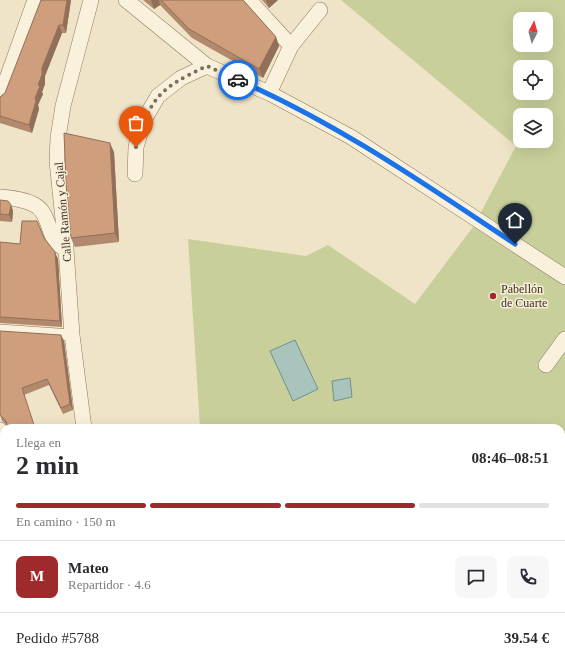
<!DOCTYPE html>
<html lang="es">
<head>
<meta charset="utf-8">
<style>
	body { margin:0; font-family:"Times New Roman",serif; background:#f7f7f7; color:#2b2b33; height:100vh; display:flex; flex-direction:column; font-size:15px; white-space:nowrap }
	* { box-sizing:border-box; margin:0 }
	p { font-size:13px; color:#7c7c81 }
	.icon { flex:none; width:22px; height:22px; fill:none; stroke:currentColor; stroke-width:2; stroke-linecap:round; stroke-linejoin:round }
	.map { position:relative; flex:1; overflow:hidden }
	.sheet { position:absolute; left:0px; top:424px; width:565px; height:248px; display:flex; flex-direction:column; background:#fff; border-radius:12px 12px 0 0; box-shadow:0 4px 16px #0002 }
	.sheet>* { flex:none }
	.needle { width:26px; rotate:6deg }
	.fabs { position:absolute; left:513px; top:12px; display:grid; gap:8px }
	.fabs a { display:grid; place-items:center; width:40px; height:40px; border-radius:8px; background:#fff; box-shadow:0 4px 16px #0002; font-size:20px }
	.pin { position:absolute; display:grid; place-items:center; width:34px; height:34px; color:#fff; margin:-41px -17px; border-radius:50% 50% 50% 0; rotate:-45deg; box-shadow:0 0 4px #0007 }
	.pin .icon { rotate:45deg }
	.courier { position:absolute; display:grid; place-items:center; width:40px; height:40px; margin:-20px; border:3px solid #1a73e8; border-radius:50%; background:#fff; color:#222; box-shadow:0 1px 5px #0007 }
	.headline em { font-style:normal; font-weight:700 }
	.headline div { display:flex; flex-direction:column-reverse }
	.headline { display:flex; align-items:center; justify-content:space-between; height:68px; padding:0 16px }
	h1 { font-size:26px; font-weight:700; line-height:30px }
	.bar { display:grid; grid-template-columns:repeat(4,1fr); gap:6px 4px; align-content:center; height:48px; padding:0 16px }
	.bar i { height:5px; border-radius:3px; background:#e1e1e2 }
	.bar .active { background:#9e2a2b }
	.bar p { grid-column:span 4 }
	.line { display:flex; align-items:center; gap:10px; padding:0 16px; border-top:1px solid #e1e1e2 }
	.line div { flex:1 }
	.round { display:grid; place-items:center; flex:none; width:42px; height:42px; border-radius:8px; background:#f7f7f7 }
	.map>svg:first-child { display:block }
</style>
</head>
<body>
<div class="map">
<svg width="565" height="672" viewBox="0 0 565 672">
	<rect width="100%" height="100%" fill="#f0e4c8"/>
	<path fill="#c9cf9b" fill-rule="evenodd" d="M341,0H565V672H546L543,668H561V428H200L188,239L306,256L328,245L415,304L473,227L516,146ZM520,19H546V45H520ZM520,67H546V93H520ZM520,115H546V141H520Z
		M226,668H436L440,672H226Z"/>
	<path fill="#a9c4bc" stroke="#6f938a" d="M295,340L318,389L293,401L270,351Z
		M350,378L352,397L334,401L332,381Z"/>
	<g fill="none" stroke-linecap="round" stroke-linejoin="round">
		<g stroke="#8d765c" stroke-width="8">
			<path id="service" d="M461,668L464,672
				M514,668L516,672"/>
		</g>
		<g stroke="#8d765c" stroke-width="12">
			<path id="pedestrian" d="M0,330L72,335"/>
		</g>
		<g stroke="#8d765c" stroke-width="16">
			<path id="minor" d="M126,0L207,66L269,93L351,137L565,277
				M249,0L291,46L269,93
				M291,46L320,10
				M0,98L35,0
				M135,174L136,147L144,120L158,96L181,78L207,66
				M0,197C11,198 23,199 33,204C53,213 45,242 66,249
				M546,365L565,339
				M84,428L72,335L66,249L57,161L58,138L63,106L91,0
				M0,430L4,444
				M0,469L4,468
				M0,601L4,618L0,640
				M117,668L118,672
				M188,672L212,669L223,672"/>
		</g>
		<use href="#service" stroke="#faf1dc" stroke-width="7"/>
		<use href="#pedestrian" stroke="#faf1dc" stroke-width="11"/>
		<use href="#minor" stroke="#faf1dc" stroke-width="15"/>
	</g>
	<path fill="#b2896c" d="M71,0L66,33H62L45,76V84L42,92L43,94L38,105L39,109L32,133L0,123V97L5,93Z
		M143,0H243L276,37L279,46L263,78L192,38L160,5L154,9Z
		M262,0H278L269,8Z
		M114,152L119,242L75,247L71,238Z
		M0,200L11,205L13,211L12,222L0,221Z
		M44,238L58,259L62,327L0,323V242L20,244Z
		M61,335L64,341L73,410L63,414L49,385L24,395L8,426L2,421L0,415Z"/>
	<path fill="#916f58" d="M67,0H71L66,33L63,25Z
		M151,0H159L160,5L154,9Z
		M266,0H278L269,8Z
		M59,25L62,33L45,76V84L42,92L43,94L38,105L39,109L32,133L29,125L42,68Z
		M276,37L279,46L263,78L259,69Z
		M110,143L114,152L119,242L115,233Z
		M11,205L13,211L12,222L9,215Z
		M55,252L58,259L62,327L60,321Z
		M61,335L64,341L73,410L70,404Z"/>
	<path fill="#cf9f7d" stroke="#916f58" d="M41,0H67L63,25H59L42,68V75L38,85L40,86L35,98L36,101L29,125L0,116V97L5,93Z
		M161,0H243L276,37L259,69L189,29Z
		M64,133L110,143L115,233L71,238L66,184Z
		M0,200L8,201L11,205L9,215L0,214Z
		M22,221H37L44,238L55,252L60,321L0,317V242L20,244Z
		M0,331L61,335L70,404L61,408L47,379L22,388L35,428H8L6,421L0,415Z"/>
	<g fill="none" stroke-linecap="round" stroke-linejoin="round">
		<path stroke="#7c6e5b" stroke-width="4" stroke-dasharray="0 7.2" d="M136,147C150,97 160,88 207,66L238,80"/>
		<path stroke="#1a73e8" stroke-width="5" d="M238,80C337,123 426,185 515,244"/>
	</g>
	<circle fill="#9e2a2b" stroke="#f7eed8" stroke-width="1.5" cx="493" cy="296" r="4"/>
	<g text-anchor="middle" stroke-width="3" stroke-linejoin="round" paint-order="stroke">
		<g font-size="12" fill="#3d2e20" stroke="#f7eed8">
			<text transform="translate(63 212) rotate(-95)" y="4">Calle Ramón y Cajal</text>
		</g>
		<g font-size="12" fill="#3d2e20" stroke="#f7eed8" text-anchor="start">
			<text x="501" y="293">Pabellón<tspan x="501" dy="14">de Cuarte</tspan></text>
		</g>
	</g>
</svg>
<div class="fabs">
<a><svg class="needle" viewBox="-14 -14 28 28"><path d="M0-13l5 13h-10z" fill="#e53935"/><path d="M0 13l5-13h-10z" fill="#7c7c81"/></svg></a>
<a><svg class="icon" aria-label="locate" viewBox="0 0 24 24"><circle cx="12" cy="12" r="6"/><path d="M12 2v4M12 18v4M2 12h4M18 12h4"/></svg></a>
<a><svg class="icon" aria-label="layers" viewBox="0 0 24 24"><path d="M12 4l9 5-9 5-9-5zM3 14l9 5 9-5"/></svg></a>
</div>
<div class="pin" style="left:136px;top:147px;background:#ea580c"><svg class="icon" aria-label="bag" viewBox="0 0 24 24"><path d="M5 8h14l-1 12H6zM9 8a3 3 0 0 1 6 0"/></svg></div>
<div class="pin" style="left:515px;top:244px;background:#1f2937"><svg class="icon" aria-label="home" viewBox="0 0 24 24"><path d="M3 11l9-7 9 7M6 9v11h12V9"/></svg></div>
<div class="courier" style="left:238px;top:80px"><svg class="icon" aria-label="car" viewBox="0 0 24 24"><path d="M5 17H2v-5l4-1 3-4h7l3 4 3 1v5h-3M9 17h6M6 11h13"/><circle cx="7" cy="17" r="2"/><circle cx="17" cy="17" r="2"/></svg></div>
<section class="sheet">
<div class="headline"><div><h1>2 min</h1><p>Llega en</p></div><em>08:46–08:51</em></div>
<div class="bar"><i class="active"></i><i class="active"></i><i class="active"></i><i></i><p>En camino · 150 m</p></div>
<div class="line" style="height:72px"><b class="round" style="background:#9e2a2b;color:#fff">M</b><div><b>Mateo</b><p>Repartidor · 4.6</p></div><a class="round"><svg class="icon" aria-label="chat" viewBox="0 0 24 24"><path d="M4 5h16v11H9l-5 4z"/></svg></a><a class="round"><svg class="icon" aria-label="phone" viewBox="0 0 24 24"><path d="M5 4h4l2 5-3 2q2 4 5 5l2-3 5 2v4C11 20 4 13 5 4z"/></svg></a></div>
<div class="line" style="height:52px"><div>Pedido #5788</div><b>39.54 €</b></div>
</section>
</div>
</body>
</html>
